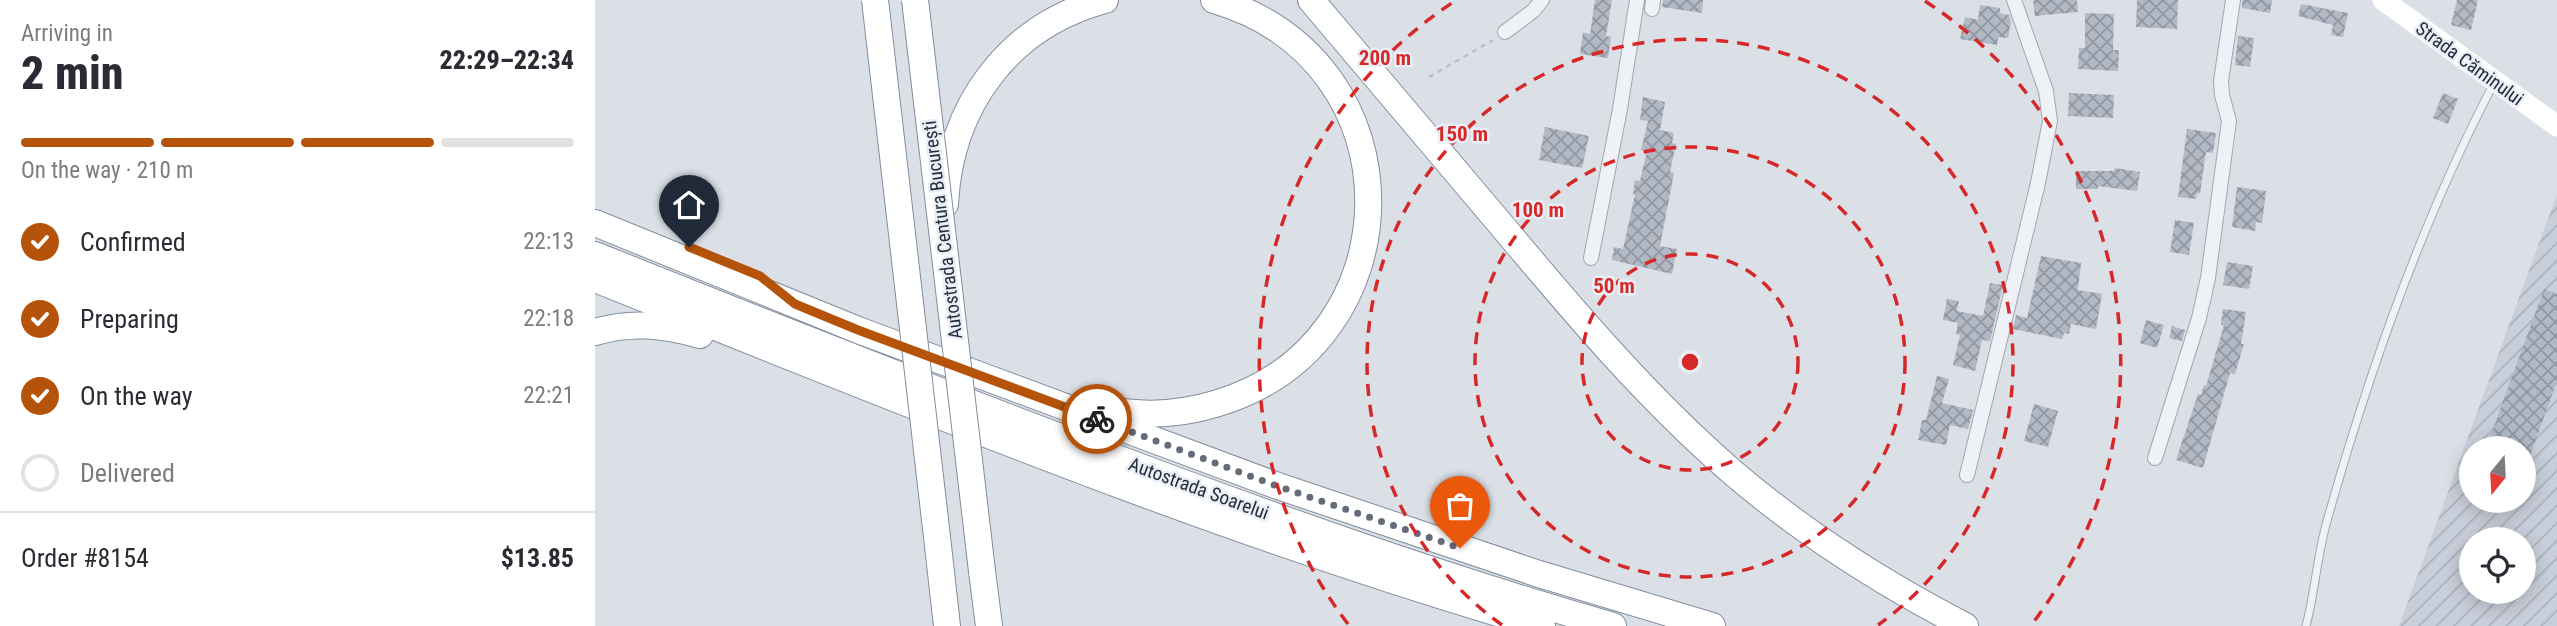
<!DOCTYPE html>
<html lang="en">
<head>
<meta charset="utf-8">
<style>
	body { margin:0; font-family:"Roboto Condensed",sans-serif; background:#f2f2f3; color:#2b2b33; height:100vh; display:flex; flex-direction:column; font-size:26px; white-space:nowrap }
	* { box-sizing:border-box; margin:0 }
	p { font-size:23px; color:#7c7c81 }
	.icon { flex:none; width:38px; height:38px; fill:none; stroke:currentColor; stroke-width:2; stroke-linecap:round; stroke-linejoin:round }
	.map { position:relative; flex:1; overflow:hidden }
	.details { display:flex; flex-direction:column; background:#fff; width:595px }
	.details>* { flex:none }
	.needle { width:46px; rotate:198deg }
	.buttons { position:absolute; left:1864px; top:436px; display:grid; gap:14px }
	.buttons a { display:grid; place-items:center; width:77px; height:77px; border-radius:50%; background:#fff; box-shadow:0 4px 18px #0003; font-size:35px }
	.pin { position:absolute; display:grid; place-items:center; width:60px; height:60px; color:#fff; margin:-72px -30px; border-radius:50% 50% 50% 0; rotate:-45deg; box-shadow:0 0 7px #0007 }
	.pin .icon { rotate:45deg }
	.courier { position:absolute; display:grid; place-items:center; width:70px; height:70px; margin:-35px; border:5px solid #b45309; border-radius:50%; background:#fff; color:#222; box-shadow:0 2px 9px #0007 }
	.summary em { font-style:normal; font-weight:800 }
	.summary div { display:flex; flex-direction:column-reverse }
	.summary { display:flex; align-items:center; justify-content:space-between; height:119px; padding:0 21px }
	h1 { font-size:46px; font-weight:800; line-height:52px }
	.bar { display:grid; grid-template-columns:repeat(4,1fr); gap:10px 7px; align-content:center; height:84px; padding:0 21px }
	.bar i { height:9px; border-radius:5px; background:#e1e1e2 }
	.bar .current { background:#b45309 }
	.bar p { grid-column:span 4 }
	.line { display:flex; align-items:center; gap:18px; padding:0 21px; border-top:2px solid #e1e1e2 }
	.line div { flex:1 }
	ol { padding:0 21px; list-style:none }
	li { display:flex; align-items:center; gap:21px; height:77px }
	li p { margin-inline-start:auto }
	li .icon { padding:7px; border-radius:50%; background:#b45309; color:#fff; stroke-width:4 }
	li:last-child { color:#7c7c81 }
	li i { width:38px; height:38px; border:4px solid #e1e1e2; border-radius:50% }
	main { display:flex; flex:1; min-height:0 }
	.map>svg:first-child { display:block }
</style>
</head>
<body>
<main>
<section class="details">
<div class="summary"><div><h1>2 min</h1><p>Arriving in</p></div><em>22:29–22:34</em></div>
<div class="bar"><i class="current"></i><i class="current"></i><i class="current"></i><i></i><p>On the way · 210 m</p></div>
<ol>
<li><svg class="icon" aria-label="check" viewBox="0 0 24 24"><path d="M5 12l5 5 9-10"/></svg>Confirmed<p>22:13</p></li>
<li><svg class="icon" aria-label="check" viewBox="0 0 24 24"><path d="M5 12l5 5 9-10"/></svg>Preparing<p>22:18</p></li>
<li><svg class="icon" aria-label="check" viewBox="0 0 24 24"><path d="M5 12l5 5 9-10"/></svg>On the way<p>22:21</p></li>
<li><i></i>Delivered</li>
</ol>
<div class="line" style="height:91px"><div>Order #8154</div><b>$13.85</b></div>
</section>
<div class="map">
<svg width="1962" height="626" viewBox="0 0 1962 626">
	<defs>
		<pattern id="industrial-furrows" width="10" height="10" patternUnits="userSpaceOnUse" patternTransform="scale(1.75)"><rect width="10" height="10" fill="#c9cfda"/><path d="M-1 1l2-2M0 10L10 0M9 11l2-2" fill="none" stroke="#acb2bc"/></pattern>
		<pattern id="building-cross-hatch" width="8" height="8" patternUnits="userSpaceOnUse" patternTransform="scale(1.75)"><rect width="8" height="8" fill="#b2b9c5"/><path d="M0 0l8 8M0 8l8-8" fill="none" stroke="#9197a1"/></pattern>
	</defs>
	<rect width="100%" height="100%" fill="#dbe0e7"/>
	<path fill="url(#industrial-furrows)" fill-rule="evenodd" d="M1962,194V626H1804ZM1876,448H1928V500H1876ZM1876,539H1928V592H1876Z"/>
	<path fill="url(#building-cross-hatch)" d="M1000,0H1017L1011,36L1016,37L1013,58L985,54L988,33L995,34Z
		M1068,0H1108L1107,13L1067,7Z
		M1438,0H1482L1483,12L1440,16Z
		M1542,0H1583L1582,29L1541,27Z
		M1647,0H1677L1675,13L1647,8Z
		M1862,0H1883L1876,30L1856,25Z
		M1706,4L1753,13L1748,37L1736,35L1738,25L1703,16Z
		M1385,5L1405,8V13L1414,15L1416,21L1413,38L1403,37L1402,45L1365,39L1370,17L1383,20Z
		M1490,13L1519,14L1518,50H1524L1523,71L1483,69L1484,48H1490Z
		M1643,36L1659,38L1655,67L1640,65Z
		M1474,93L1519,95L1518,118L1473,116Z
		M1848,93L1863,99L1853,124L1838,118Z
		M1048,97L1070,102L1065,130L1079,133L1077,143L1081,144L1075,172L1079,173L1065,246L1082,249L1077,274L1017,260L1019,247L1028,249L1040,194H1038L1040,180L1045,181L1052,151L1046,150L1053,121L1045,120Z
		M950,127L994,136L987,168L944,160Z
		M1592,129L1621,133L1618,153L1611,152L1605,194L1602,193L1601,199L1583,197Z
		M1520,168L1545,172L1542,191L1503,186V189H1481V171H1519Z
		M1642,187L1671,191L1667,223L1661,222L1660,231L1637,227Z
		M1580,220L1599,223L1594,255L1575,252Z
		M1446,256L1486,263L1483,290L1507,294L1501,329L1476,324L1474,334L1469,333L1467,339L1418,329L1421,315L1432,318Z
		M1632,262L1658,266L1654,289L1628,285Z
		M1395,283L1408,285L1395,341L1387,340L1380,371L1358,365L1365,335L1361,334L1363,323L1348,320L1352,299L1364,301L1362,311L1388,316Z
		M1949,289L1962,294V381L1930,470L1928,448H1891Z
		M1628,309L1651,312L1646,344H1649L1640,374L1635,373L1608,468L1581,460L1603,394L1606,395L1609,385L1611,386L1629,325H1626Z
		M1551,320L1569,325L1562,348L1545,343Z
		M1577,326L1590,330L1587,341L1574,338Z
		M1342,376L1354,379L1347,403L1378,410L1373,429L1355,425L1351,445L1323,440L1327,420H1331Z
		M1439,404L1463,411L1453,447L1429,441Z"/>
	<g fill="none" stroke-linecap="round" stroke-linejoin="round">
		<g stroke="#a0a7b1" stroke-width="9">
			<path id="lane" d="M1711,626C1720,592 1722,556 1732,521C1774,371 1826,222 1899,83"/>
		</g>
		<g stroke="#a0a7b1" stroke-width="16">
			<path id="street" d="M1057,9L1058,0
				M910,32L938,11L947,0
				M996,258L1025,109L1042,0
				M1560,458L1604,318L1613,278L1634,121L1627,95L1626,81L1638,0
				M1372,475L1443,183L1455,121L1451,91L1419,0"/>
		</g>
		<g stroke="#818e9f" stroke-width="28">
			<path id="highway" d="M716,0C780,76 844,151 908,227C980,313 1051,397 1136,471C1207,532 1287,583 1370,626
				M350,204C355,106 413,26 510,0
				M0,223L263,330L683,486L944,574L1117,626
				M0,255C167,322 334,388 503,451C673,515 844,576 1018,626
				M0,279C312,403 624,533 947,626
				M0,332C36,321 69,325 105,335
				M505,407C543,417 583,415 620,404C823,345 826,60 619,0
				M342,537L352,626
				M387,571L394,626"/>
		</g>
		<path stroke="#b9bec6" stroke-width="2.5" stroke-dasharray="5 5" stroke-linecap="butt" d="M834,77L898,40"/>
		<use href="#lane" stroke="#eef1f5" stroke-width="7"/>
		<use href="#street" stroke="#eef1f5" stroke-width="14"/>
		<path stroke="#fff" stroke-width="21" d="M1788,0L1962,126"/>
		<use href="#highway" stroke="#fff" stroke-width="26"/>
		<g stroke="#818e9f" stroke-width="28" stroke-linecap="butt">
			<path id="highway-bridge" d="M280,0L342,537
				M320,0L387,571"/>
		</g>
		<use href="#highway-bridge" stroke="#fff" stroke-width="26"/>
	</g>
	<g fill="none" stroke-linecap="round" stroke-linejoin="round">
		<path stroke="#646c7a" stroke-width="7" stroke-dasharray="0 12.6" d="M502,419L682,486L865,548"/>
		<path stroke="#b45309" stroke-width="9" d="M94,247L165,276L200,304L263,330L502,419"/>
	</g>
	<g fill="none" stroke="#d62828" stroke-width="3.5" stroke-dasharray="12 9">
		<circle cx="1095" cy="362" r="108"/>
		<circle cx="1095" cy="362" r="215"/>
		<path d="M907 625A323 323 0 1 1 1283 625"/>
		<path d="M753 624A431 431 0 0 1 860 1M1330 1A431 431 0 0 1 1437 624"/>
	</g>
	<g text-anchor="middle" stroke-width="5" stroke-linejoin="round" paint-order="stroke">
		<g font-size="19" fill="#242e3f" stroke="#eaeff5">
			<text transform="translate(1875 63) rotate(36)" y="7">Strada Căminului</text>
			<text transform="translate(347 230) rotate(-97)" y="7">Autostrada Centura București</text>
			<text transform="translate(604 488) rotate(20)" y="7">Autostrada Soarelui</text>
		</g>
	</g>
	<circle cx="1095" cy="362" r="10" fill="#d62828" stroke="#eaeff5" stroke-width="3.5"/>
	<g font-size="21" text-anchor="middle" font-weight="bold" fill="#d62828" stroke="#eaeff5" stroke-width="5" stroke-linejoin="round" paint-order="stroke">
		<text x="790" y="65">200 m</text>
		<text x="867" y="141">150 m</text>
		<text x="943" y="217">100 m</text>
		<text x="1019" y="293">50 m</text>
	</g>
</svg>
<div class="buttons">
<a><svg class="needle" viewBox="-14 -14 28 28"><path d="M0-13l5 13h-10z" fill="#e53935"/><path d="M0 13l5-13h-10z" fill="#7c7c81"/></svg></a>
<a><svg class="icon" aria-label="locate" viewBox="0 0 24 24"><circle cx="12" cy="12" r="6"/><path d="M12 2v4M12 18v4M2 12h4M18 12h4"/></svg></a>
</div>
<div class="pin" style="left:865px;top:548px;background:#ea580c"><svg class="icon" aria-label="bag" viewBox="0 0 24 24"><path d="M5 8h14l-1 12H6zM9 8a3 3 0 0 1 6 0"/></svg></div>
<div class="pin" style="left:94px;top:247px;background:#1f2937"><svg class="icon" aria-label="home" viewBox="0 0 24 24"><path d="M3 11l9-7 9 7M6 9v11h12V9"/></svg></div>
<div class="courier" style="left:502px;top:419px"><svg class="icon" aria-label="bike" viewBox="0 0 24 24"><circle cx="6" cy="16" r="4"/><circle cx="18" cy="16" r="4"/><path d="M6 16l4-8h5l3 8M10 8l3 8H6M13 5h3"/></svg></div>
</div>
</main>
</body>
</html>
